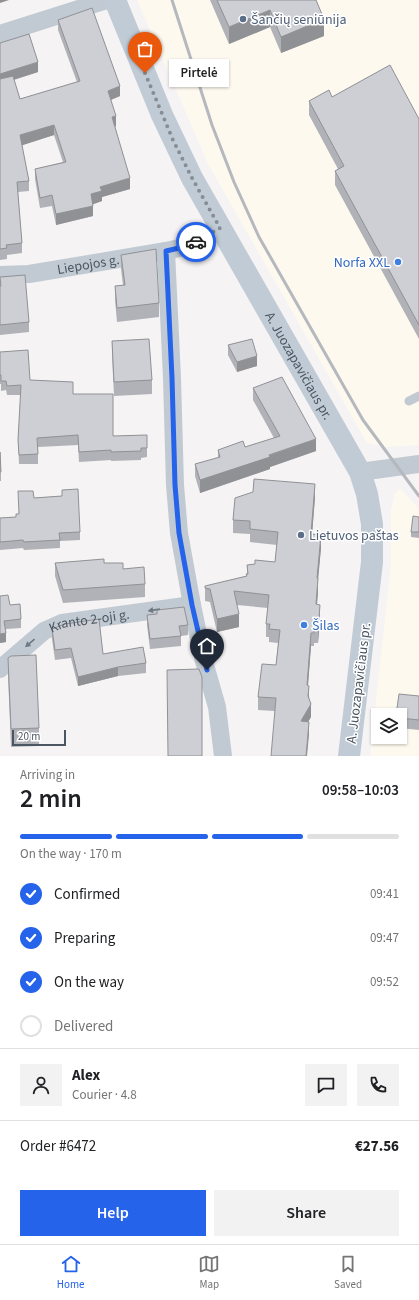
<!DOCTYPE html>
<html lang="en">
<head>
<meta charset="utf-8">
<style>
	body { margin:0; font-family:"Source Sans 3",sans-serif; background:#f2f2f2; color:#202124; height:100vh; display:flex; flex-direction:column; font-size:15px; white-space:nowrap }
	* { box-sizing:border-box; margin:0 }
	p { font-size:13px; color:#757577 }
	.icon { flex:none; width:22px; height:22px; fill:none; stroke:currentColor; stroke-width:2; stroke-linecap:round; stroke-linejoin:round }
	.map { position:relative; height:756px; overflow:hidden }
	.panel { display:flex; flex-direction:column; background:#fff; flex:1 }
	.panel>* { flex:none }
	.tools { position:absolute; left:371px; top:708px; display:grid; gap:8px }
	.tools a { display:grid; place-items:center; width:36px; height:36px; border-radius:0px; background:#fff; box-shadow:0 1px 3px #0004; font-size:20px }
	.scale { position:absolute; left:12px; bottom:10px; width:54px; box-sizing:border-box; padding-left:4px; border:2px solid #4a5661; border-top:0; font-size:11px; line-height:14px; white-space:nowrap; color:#4a5661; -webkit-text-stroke:3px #fff; paint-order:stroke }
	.pin { position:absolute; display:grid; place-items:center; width:34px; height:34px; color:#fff; margin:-41px -17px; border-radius:50% 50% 50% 0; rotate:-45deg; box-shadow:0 0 4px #0007 }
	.pin .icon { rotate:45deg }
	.courier { position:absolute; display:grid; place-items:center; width:40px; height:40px; margin:-20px; border:3px solid #2563eb; border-radius:50%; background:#fff; color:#222; box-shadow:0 1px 5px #0007 }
	.bubble { position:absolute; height:28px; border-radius:0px; background:#fff; box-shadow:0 1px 3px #0004; font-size:13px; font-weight:600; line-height:28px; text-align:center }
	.headline em { font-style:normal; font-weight:600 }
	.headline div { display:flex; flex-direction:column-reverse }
	.headline { display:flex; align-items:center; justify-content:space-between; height:68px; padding:0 20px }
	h1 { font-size:26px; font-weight:600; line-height:30px }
	.bar { display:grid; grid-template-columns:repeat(4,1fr); gap:6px 4px; align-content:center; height:48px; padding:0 20px }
	.bar i { height:5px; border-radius:3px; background:#e0e0e0 }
	.bar .selected { background:#2563eb }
	.bar p { grid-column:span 4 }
	.line { display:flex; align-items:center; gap:10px; padding:0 20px; border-top:1px solid #e0e0e0 }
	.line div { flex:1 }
	.round { display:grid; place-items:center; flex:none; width:42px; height:42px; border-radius:0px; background:#f2f2f2 }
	ol { padding:0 20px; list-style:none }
	li { display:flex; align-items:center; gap:12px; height:44px }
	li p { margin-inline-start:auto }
	li .icon { padding:4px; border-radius:50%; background:#2563eb; color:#fff; stroke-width:4 }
	li:last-child { color:#757577 }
	li i { width:22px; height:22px; border:2px solid #e0e0e0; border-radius:50% }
	.action { display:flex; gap:8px; margin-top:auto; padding:8px 20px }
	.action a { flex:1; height:46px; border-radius:0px; background:#2563eb; color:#fff; font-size:16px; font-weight:600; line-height:46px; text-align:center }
	.action a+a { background:#f2f2f2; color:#202124 }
	.dock { display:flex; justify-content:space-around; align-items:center; height:56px; border-top:1px solid #e0e0e0; background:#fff; font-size:11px; color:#757577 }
	.dock a { display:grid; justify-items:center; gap:2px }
	.dock .selected { color:#2563eb }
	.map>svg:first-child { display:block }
</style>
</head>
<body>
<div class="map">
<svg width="419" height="756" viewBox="0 0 419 756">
	<rect width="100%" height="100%" fill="#f5f3f3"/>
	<path fill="#fdf9ef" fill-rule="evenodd" d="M137,0H419V445L387,447L367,443L208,164Z
		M401,489L419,509V756H370L391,564V509L395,493ZM378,715H400V737H378Z"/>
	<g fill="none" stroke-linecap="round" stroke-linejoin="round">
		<path stroke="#c1cad2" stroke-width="9" d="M409,401L419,396"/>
		<g stroke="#c1cad2" stroke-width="18">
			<path d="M0,34L107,0"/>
			<path d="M166,251L172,378L175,485L179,533L192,605L203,658L217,707L223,756"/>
			<path id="s1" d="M0,275L29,274L166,251L188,246L220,229"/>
			<path d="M360,472L419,464"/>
			<path id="s2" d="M0,669L44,631L62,623L192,605"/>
		</g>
		<path stroke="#c1cbd6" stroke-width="22" id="s3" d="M115,0L162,115L192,178L360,472L367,494L372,524V562L349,756"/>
		<path stroke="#b5b8bd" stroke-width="3" d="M172,0L212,125L234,182L259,237L363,420L419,496"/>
	</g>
	<path fill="#b0b2b7" d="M210,0H316L324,36L281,53L270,27L229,44Z
		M58,20L120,96L111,100L116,126L115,127L130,189L102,197V201L93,204V216L56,225L52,206L40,208L35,179V169L63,162L54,135L22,145L29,181V191L18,192L22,243V253L7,255V259L0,260V43L38,72L14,80L20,99L77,82L58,30Z
		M332,97L419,119V339L335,185V171L338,169L309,115V101Z
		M121,255L159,303V317L117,322L115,300V286L123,285L121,269Z
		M0,277L29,322V332L0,335Z
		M112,341L152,380V394L114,396L112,355Z
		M228,345L257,366L237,372L228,355Z
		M0,352L30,380L73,394L113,436L147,448V457L141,458V460L111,461V460L79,462L78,445L38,447V464H19L18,440L21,395H7L6,390L1,391V384H0Z
		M253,388L316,451L270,467V469L200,493L195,476V464L218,458V450L245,447L274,438L253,400Z
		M0,452L1,472V481H0Z
		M62,490L80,532V540L60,541V548L24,550L23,548L0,550V518L16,517L34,498L62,496Z
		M315,497L312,535L321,548L318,578V591L317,604L320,618L318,643H314V646H311L308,685L311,717L308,722L309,735L274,711L258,710V697L276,665L278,643L269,642V637H266V624L268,608L237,605L239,627L217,632L210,602L205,601V586L246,576L247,574V565L255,564V560L275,562L277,545L250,542V534L233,533V520Z
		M419,517V538L411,537V532Z
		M55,563H104L123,569L145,584V597L63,603L55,576Z
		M0,596L10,605L21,619V628L6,629V642L0,643Z
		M157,610L188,625V635L181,636V646L150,649L147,625V615L157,614Z
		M52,629L103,654L146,663V673L118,676L78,686L71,658L55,660L52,639Z
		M8,658L39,728V746L11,747L8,676Z
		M419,696V730L400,728V715Z"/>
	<path fill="#909195" d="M0,0H9L0,3Z
		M270,10V27L229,44V27Z
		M324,19V36L281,53V37Z
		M38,62V72L0,84V74Z
		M120,86V96L108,101V91Z
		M116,116V126L112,127V117Z
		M54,125V135L20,146V135Z
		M130,178V189L102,197V201L91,205V194L100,187Z
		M93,206V216L56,225V214Z
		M257,356V366L237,372V362Z
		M316,439V451L270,467V469L200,493V480Z
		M315,484V497L311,548V534Z
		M321,535V548L317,591V578Z
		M318,578V591L316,617V604Z
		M320,605V618L318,643V630Z
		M239,614V627L217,632V619Z
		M6,633V642L0,643V634Z
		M311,633V646L307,698V685Z
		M118,667V676L78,686V677Z
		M309,686V699L311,704V717L301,734V721L308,696Z
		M309,722V735L307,756H306Z"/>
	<path fill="#cdcfd5" stroke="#909195" d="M217,0H316L324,19L281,37L270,10L229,27Z
		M92,8L120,86L108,91L116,116L112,117L130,178L100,187L102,191L91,194L93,206L56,214L52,195L40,198L35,169L66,162L54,125L20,135L29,181L17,182L22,243L6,245L7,248L0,249V79L13,76L20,99L80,81L58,20Z
		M29,34L38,62L0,74V43Z
		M390,65L419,119V325L335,171L344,166L309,101L329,90L332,97Z
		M156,249L159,303L117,308L115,286L125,285L121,255Z
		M25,275L29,322L0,325V286H1L0,277Z
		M149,339L152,380L114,382L112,341Z
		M252,339L257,356L237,362L228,345Z
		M28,350L30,380L73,382V394H113V436L147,435V448H141V451L111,452V450L79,452L78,435L37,438L38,454L19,455L18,440L21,385L7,386L6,381H1V375H0V352Z
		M282,377L316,439L269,455L270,457L200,480L195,464L220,457L218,450L243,441L245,447L280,436L253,388Z
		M0,452L1,472H0Z
		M254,479L315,484L311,534L321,535L317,578H318L316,604L320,605L318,630H314V633H311L307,685L309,686L308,696L311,704L301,721L309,722L306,756H271L276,698L258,697L262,664L276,665L280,630L269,629L270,624H266L269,595L234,591L239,614L217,619L210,589L205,588V586L247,576L246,574H248L247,565L255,564V560L275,562L278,532L250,529V521L233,520L235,498L253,492Z
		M78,489L80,532L59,533L60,540L24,542L23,540L0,542V518L16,517V514H19L18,491H33L34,498L62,496V490Z
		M413,516L419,517V532H411Z
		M104,559V563H123V569L144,567L145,584L63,590L55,563Z
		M8,595L10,605L20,604L21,619L4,621L6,633L0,634V596Z
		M184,607L188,625L179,626L181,636L150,639L147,615L157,614V610Z
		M99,619L103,654L143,647L146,663L118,667L78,677L71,648L55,650L52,629L65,624Z
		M36,655L39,728L11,729L8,658L11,656Z
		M199,669L202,677V756H168L167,670Z
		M399,694L419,696V720L400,718V715H396Z"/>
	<defs><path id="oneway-solid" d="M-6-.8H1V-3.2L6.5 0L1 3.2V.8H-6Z"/></defs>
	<g fill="#6e7983">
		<use href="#oneway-solid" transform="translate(154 610) rotate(172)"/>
		<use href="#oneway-solid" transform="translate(30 643) rotate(140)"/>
	</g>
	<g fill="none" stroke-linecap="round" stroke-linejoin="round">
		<path stroke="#868d94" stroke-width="4" stroke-dasharray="0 7.2" d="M145,73L173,140L192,178L220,228L196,242"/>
		<path stroke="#2563eb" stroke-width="5" d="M196,242L188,246L166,251L172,378L175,485L179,533L192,605L207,670"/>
	</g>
	<g fill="#5c6f8a" stroke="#fff" stroke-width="1.5">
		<circle cx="243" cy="19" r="4"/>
		<circle cx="301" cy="535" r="4"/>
	</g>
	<g fill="#3f7fe0" stroke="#fff" stroke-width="1.5">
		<circle cx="398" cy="262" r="4"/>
		<circle cx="304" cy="625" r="4"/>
	</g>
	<g text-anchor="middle" stroke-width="3" stroke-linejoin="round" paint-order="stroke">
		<g font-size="14" fill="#4e5e75" stroke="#fff" text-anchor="start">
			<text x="251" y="24">Šančių seniūnija</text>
			<text x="309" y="540">Lietuvos paštas</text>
		</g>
		<g font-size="14" fill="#366cbe" stroke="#fff" text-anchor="end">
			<text x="390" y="267">Norfa XXL</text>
			<text x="312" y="630" text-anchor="start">Šilas</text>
		</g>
		<g font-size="14" fill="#4a5661" stroke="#fff">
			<text dy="5" stroke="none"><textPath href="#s1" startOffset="89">Liepojos g.</textPath></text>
			<text dy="5" stroke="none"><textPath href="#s3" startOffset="410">A. Juozapavičiaus pr.</textPath></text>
			<text dy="5" stroke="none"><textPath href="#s2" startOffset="105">Kranto 2-oji g.</textPath></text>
			<text transform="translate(358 683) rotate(-83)" y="5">A. Juozapavičiaus pr.</text>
		</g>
	</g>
</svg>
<div class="tools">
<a><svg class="icon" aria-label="layers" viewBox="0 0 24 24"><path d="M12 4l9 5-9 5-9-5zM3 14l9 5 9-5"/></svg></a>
</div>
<div class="scale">20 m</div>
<div class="pin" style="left:145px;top:73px;background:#ea580c"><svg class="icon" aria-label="bag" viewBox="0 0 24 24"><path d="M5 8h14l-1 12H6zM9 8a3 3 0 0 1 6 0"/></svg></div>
<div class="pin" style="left:207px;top:670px;background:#1f2937"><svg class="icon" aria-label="home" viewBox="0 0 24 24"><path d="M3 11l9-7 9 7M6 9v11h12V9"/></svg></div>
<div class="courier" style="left:196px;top:242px"><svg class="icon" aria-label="car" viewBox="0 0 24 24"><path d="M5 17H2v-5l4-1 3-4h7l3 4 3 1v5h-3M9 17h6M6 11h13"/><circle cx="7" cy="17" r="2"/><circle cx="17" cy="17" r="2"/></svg></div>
<div class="bubble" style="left:169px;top:59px;width:60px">Pirtelė</div>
</div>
<section class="panel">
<div class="headline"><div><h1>2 min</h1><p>Arriving in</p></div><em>09:58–10:03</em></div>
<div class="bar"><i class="selected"></i><i class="selected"></i><i class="selected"></i><i></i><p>On the way · 170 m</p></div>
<ol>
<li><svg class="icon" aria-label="check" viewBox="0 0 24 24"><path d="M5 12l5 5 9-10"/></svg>Confirmed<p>09:41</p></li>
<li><svg class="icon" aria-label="check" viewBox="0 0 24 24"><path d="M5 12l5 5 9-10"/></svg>Preparing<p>09:47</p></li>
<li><svg class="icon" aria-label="check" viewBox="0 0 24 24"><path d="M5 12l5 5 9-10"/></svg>On the way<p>09:52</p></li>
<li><i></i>Delivered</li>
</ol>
<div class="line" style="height:72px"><a class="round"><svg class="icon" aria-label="person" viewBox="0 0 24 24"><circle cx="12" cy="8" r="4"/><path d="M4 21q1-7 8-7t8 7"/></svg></a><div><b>Alex</b><p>Courier · 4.8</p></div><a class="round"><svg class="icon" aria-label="chat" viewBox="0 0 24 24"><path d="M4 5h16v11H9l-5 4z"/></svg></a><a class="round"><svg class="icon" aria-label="phone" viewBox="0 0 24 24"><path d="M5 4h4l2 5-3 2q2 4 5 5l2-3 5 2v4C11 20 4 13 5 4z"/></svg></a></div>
<div class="line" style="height:52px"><div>Order #6472</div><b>€27.56</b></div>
<div class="action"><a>Help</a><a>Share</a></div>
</section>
<nav class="dock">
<a class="selected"><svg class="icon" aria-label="home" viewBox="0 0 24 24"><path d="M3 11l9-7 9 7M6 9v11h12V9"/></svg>Home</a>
<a><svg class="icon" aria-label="map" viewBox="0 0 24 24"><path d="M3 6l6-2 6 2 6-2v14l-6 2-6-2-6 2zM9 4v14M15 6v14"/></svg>Map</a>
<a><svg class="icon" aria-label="saved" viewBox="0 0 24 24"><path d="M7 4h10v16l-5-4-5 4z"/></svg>Saved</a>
</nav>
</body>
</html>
